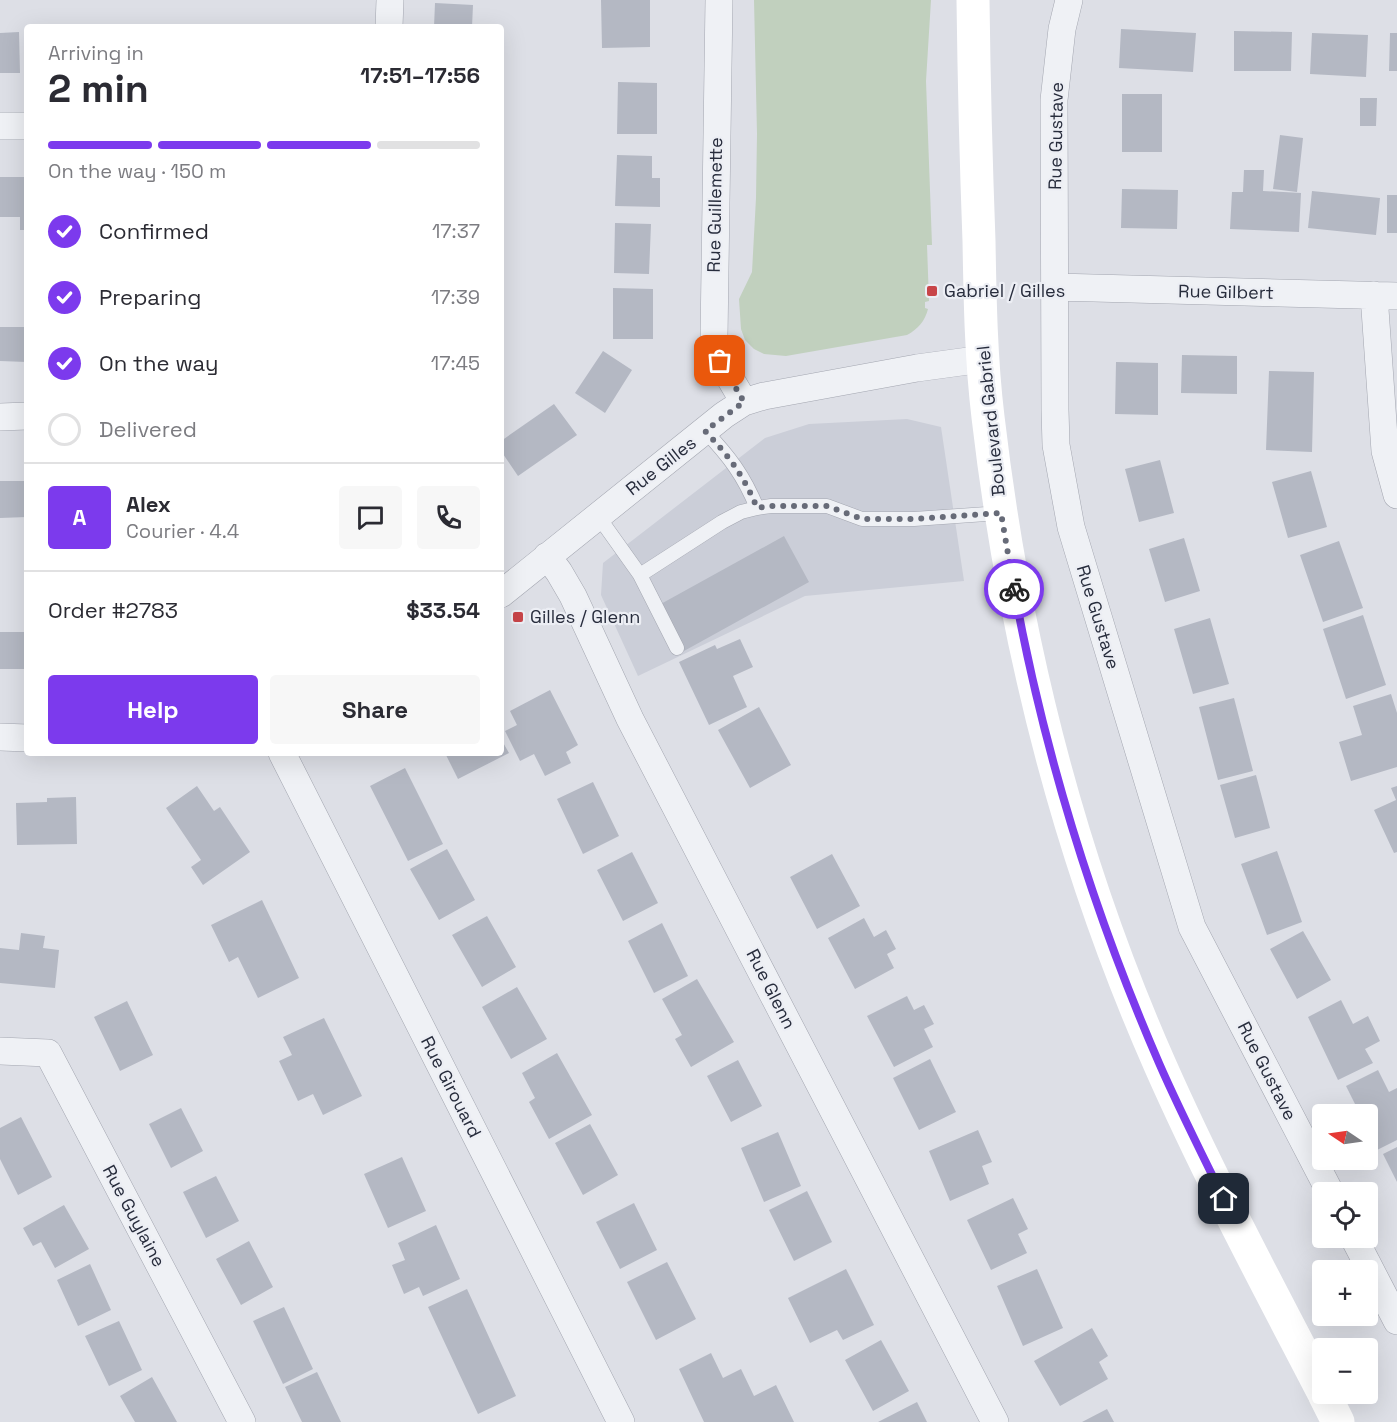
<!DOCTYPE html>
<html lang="en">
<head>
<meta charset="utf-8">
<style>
	body { margin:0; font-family:"Space Grotesk",sans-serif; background:#f7f7f7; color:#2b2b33; height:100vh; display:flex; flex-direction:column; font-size:22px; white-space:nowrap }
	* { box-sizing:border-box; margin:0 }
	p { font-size:20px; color:#7c7c81 }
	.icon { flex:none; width:33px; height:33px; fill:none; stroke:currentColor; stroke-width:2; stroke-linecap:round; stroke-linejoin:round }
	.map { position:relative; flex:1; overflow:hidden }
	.side { position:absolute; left:24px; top:24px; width:480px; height:732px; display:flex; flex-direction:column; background:#fff; border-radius:6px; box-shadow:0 6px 24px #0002 }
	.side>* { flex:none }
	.needle { width:39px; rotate:283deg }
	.fabs { position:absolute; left:1312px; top:1104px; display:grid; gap:12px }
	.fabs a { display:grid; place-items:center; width:66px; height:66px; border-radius:6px; background:#fff; box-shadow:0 6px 24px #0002; font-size:30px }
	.pin { position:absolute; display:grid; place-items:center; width:51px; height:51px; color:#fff; margin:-26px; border-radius:12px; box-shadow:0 3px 9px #0006 }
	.courier { position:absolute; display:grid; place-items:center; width:60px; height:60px; margin:-30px; border:4px solid #7c3aed; border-radius:50%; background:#fff; color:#222; box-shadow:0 2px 8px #0007 }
	.summary em { font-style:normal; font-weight:800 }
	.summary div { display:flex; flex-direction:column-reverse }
	.summary { display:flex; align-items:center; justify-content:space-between; height:102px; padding:0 24px }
	h1 { font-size:39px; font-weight:800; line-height:45px }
	.bar { display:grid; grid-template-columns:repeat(4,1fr); gap:9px 6px; align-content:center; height:72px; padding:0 24px }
	.bar i { height:8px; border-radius:4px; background:#e1e1e2 }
	.bar .selected { background:#7c3aed }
	.bar p { grid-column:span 4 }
	.line { display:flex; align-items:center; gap:15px; padding:0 24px; border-top:2px solid #e1e1e2 }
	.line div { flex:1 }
	.round { display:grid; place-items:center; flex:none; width:63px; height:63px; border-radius:6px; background:#f7f7f7 }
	ol { padding:0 24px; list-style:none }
	li { display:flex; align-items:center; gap:18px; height:66px }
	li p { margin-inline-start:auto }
	li .icon { padding:6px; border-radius:50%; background:#7c3aed; color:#fff; stroke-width:4 }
	li:last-child { color:#7c7c81 }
	li i { width:33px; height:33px; border:3px solid #e1e1e2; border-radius:50% }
	.action { display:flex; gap:12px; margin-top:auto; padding:12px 24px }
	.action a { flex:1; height:69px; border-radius:6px; background:#7c3aed; color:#fff; font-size:24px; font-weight:800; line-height:69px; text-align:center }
	.action a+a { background:#f7f7f7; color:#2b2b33 }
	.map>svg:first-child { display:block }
</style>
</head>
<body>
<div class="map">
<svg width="1397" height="1422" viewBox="0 0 1397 1422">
	<rect width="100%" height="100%" fill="#dddfe6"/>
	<path fill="#cbced8" d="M907,419L941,427L964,581L805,596L638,676L601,595L603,563L765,438L809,424Z"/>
	<path fill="#c1d0be" d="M754,0H931L926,81L932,245H927L929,301L925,302V308L928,309C925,321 918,329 907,335L786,356L764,354L754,349L745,340L741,329L739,299L752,272L756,198L757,134Z"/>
	<path fill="#b4b8c3" d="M601,0H650V47L602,48Z
		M435,3L473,5L472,27H434Z
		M1121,29L1196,33L1193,72L1119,68Z
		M1234,31L1292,32L1291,71H1234Z
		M19,32L20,73H0V33Z
		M1312,33L1368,35L1366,77L1310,74Z
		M1390,33H1397V71H1389Z
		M618,82L657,83V134H617Z
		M1122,94H1162V152H1122Z
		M1360,98H1377L1376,126H1360Z
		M1280,135L1303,138L1297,192L1273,189Z
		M617,155L652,156V178H660V207L615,206Z
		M1244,170H1264L1263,191L1301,193L1299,232L1230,229L1232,192H1243Z
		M0,177H27V230H20V217H0Z
		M1122,189L1178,190L1177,229L1121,228Z
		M1312,191L1380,198L1376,235L1308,228Z
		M1387,195H1397V233H1387Z
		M615,223L651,224L649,274L614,273Z
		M613,288L653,289V339H613Z
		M0,327H27V362L0,361Z
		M603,351L632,370L605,413L575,393Z
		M1182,355L1237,356V394L1181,393Z
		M1116,362L1158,363V415L1115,414Z
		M1269,371L1314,372L1312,452L1266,450Z
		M554,404L577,435L518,476L501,451V441Z
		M1160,460L1174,513L1139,522L1125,469Z
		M1311,471L1327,527L1288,538L1272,482Z
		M0,481H27V517L0,518Z
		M784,536L809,582L684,651L659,605Z
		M1184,538L1200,591L1165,602L1149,549Z
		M1339,541L1363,608L1323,622L1300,555Z
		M1363,615L1386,685L1346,699L1323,629Z
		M1210,618L1229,684L1193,694L1174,629Z
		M0,632H27V669H0Z
		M740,639L753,667L733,676L747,707L709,725L679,662L715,645L717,649Z
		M550,690L578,745L566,752L571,763L545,776L534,754L520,761L505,731L517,725L510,711Z
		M1391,694L1397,713V767L1351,781L1339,742L1362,735L1353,706Z
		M1234,698L1253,771L1218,780L1199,707Z
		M759,707L791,765L750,788L718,730Z
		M501,739L509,753L458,779L445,753H501Z
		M405,768L443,844L408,861L370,786Z
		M1256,775L1270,828L1235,838L1220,785Z
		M593,782L619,836L583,854L557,799Z
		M197,786L214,811L220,807L250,852L203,885L191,867L201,860L166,808Z
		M1397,786V852L1394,853L1374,810L1396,800L1391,788Z
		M76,797L77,844L17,845L16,803L47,802V798Z
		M447,849L475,900L439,920L410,869Z
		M1277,851L1302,922L1267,935L1241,864Z
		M632,852L658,903L623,921L597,870Z
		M832,854L860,906L817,929L790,877Z
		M262,900L299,978L258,998L238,957L229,962L211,925Z
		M487,916L516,967L482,987L452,935Z
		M864,918L874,937L886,930L896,949L887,954L894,968L855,989L828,938Z
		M662,923L688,976L654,993L628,941Z
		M1303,931L1331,980L1297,999L1270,949Z
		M21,933L45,936L43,948L59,950L55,988L0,983V948L19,950Z
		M697,979L734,1042L691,1067L675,1039L682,1035L662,999Z
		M517,987L547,1039L511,1059L482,1007Z
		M907,996L914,1010L924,1005L934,1024L924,1029L933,1047L894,1067L867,1016Z
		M1341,1000L1353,1024L1368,1016L1380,1041L1365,1049L1373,1063L1338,1080L1308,1017Z
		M127,1001L153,1055L120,1071L94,1017Z
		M324,1018L362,1096L323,1115L313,1094L298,1101L279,1061L292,1055L283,1037Z
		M557,1053L592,1115L549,1139L529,1102L535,1098L522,1073Z
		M930,1059L956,1112L919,1130L893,1078Z
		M738,1060L762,1106L731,1122L707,1076Z
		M1378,1070L1389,1092L1397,1088V1140L1377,1150L1368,1131V1114H1360L1346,1086Z
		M181,1108L203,1151L171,1168L149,1124Z
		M21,1117L52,1177L18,1195L0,1159V1128Z
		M590,1124L618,1175L583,1195L555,1143Z
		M978,1130L992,1162L982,1166L989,1184L950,1201L929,1151Z
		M778,1132L801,1186L764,1202L741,1148Z
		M1397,1147V1182L1383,1154Z
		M402,1157L426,1211L388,1228L364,1174Z
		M216,1176L239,1221L206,1238L183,1192Z
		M807,1191L832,1242L794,1261L769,1210Z
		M1013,1198L1028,1229L1018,1234L1027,1253L991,1270L967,1220Z
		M634,1203L657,1250L620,1269L596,1222Z
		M64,1205L89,1249L55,1268L41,1242L33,1246L23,1228Z
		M436,1225L460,1279L423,1296L419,1287L404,1294L392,1265L405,1260L398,1243Z
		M249,1241L273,1287L241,1305L216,1259Z
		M667,1262L696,1319L656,1340L627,1282Z
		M90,1264L111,1310L78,1326L57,1280Z
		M846,1269L874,1325L843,1340L837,1330L810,1343L788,1298Z
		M1037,1269L1063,1328L1023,1346L997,1286Z
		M467,1289L516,1396L478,1414L428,1307Z
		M284,1307L313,1369L283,1384L253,1321Z
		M119,1321L142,1370L109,1386L85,1336Z
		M1092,1328L1108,1356L1099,1362L1108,1379L1060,1406L1034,1361Z
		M881,1340L909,1391L873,1411L845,1360Z
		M711,1353L723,1378L741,1369L754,1396L776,1385L794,1422H704L679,1369Z
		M317,1372L341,1422H302L285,1387Z
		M152,1377L177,1422H135L120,1396Z
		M917,1402L927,1422H878Z
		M1107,1409L1114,1422H1082Z"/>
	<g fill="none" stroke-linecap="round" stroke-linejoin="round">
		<g stroke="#a3a6b0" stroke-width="15">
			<path id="lane" d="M705,431C729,456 744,476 757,508
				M598,516L640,575L722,522L741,512L757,508L771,506H827L862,519H914L1001,513
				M640,575L677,648"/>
		</g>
		<g stroke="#a3a6b0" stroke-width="28">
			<path id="street" d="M719,0L714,337L720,361L744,402
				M1069,0L1062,29L1054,100L1055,410L1056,445L1071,527L1192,927L1330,1192
				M389,27L390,0
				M0,126H27
				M1056,287L1397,296
				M1374,295L1385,451L1397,495
				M0,417L27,416
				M547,556L559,572L573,596L630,719L995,1422
				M501,594L724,415L744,402L764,396L917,368L983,359
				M0,737L27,738
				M282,753L621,1422
				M0,1051L48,1053L242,1422
				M1354,1238L1397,1321"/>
		</g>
		<use href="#lane" stroke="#eff1f5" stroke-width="14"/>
		<use href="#street" stroke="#eff1f5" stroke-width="27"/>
		<path stroke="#fff" stroke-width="33" d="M973,0C974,80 976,161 979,241C980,300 981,359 988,417C1014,640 1069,859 1160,1065C1209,1176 1267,1284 1323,1392
			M1324,1394L1338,1422"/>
	</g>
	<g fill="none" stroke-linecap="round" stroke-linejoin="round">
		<path stroke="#676b78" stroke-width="6" stroke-dasharray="0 10.8" d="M720,361L744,402L705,431C729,456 744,476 757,508L771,506H827L862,519H914L1001,513L1014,589"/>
		<path stroke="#7c3aed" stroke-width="8" d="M1014,589C1044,752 1093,911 1159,1063C1179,1109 1202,1154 1224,1199"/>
	</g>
	<g fill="#c84549" stroke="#eceef4" stroke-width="2">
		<rect x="926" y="285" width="12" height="12" rx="3"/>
		<rect x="512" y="611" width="12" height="12" rx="3"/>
	</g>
	<g text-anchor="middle" stroke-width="4.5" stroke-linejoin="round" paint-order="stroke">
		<g font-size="18" fill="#272c3c" stroke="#eceef4">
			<text transform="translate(1056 136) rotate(-89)" y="6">Rue Gustave</text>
			<text transform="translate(715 205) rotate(-89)" y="6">Rue Guillemette</text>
			<text transform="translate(1226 292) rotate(1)" y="6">Rue Gilbert</text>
			<text transform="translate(991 421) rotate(-96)" y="6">Boulevard Gabriel</text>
			<text transform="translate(661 466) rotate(-38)" y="6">Rue Gilles</text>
			<text transform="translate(1098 617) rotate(73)" y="6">Rue Gustave</text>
			<text transform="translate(771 989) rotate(63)" y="6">Rue Glenn</text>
			<text transform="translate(1267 1071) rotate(63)" y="6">Rue Gustave</text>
			<text transform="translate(451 1087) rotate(63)" y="6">Rue Girouard</text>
			<text transform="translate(134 1216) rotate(62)" y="6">Rue Guylaine</text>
		</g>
		<g font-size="18" fill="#272c3c" stroke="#eceef4" text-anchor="start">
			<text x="944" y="297">Gabriel / Gilles</text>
			<text x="530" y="623">Gilles / Glenn</text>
		</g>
	</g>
</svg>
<div class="fabs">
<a><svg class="needle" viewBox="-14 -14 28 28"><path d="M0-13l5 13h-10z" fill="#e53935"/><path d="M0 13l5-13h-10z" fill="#7c7c81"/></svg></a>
<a><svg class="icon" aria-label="locate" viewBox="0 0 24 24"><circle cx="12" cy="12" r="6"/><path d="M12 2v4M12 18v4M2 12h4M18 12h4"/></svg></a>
<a>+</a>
<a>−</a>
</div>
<div class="pin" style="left:720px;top:361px;background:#ea580c"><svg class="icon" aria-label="bag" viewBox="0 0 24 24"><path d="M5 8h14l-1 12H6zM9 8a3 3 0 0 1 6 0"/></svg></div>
<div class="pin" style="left:1224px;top:1199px;background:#1f2937"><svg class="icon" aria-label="home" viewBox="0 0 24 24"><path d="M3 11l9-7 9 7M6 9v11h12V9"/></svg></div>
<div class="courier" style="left:1014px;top:589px"><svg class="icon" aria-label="bike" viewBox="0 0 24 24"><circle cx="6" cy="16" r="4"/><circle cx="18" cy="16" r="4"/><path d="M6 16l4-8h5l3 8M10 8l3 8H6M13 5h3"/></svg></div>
<section class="side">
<div class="summary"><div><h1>2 min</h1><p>Arriving in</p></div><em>17:51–17:56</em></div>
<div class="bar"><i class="selected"></i><i class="selected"></i><i class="selected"></i><i></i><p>On the way · 150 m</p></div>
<ol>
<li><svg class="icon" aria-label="check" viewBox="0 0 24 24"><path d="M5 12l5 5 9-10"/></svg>Confirmed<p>17:37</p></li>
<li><svg class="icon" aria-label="check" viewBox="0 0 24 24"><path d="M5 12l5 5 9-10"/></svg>Preparing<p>17:39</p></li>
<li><svg class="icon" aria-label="check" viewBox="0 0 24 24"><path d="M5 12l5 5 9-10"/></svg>On the way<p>17:45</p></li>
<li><i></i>Delivered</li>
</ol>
<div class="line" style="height:108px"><b class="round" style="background:#7c3aed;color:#fff">A</b><div><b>Alex</b><p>Courier · 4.4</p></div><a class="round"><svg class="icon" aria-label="chat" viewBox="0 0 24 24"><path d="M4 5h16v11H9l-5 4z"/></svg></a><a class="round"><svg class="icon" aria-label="phone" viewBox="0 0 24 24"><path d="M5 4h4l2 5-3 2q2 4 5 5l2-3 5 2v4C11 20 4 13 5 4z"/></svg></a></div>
<div class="line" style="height:78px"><div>Order #2783</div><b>$33.54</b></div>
<div class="action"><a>Help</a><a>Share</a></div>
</section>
</div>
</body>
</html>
